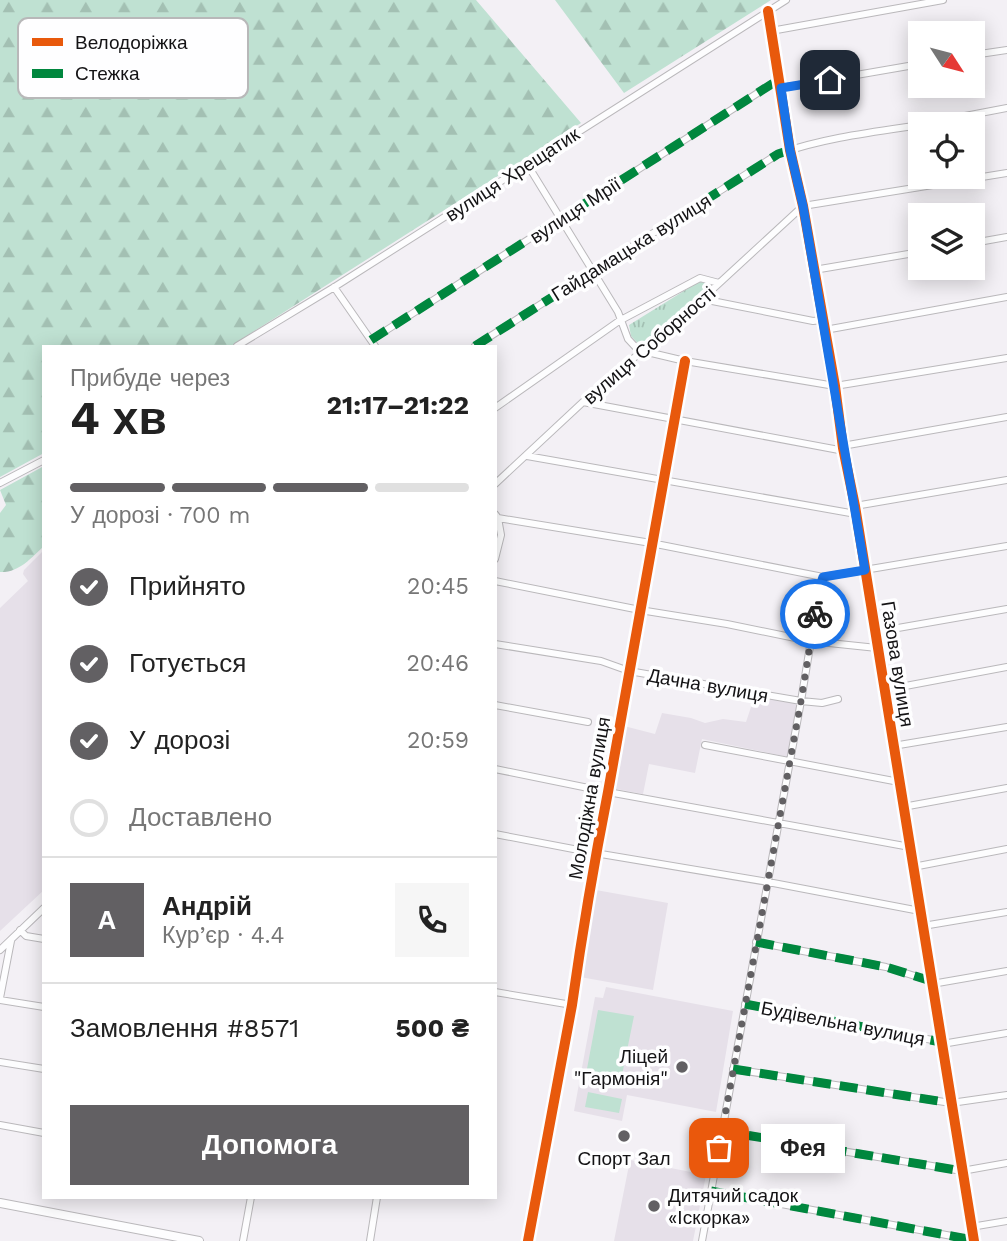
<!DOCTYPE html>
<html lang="uk">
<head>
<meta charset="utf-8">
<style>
	body { margin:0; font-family:"Work Sans",sans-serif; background:#f6f6f6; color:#222; height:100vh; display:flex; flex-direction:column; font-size:26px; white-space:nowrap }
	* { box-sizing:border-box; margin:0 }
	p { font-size:23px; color:#767676 }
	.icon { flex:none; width:38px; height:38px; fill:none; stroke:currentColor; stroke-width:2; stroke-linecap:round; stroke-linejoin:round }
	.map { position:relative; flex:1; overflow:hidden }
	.drawer { position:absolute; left:42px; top:345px; width:455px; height:854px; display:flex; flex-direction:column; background:#fff; border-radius:0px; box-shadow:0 4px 18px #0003 }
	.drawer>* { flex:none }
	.needle { width:46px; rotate:126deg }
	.fabs { position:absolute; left:908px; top:21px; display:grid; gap:14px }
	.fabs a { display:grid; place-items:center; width:77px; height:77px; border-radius:0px; background:#fff; box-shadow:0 4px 18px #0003; font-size:35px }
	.pin { position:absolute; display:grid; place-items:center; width:60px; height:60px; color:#fff; margin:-30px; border-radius:14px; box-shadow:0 4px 10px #0006 }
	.courier { position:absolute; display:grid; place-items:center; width:70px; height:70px; margin:-35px; border:5px solid #1a73e8; border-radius:50%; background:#fff; color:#222; box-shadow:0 2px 9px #0007 }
	.bubble { position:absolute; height:49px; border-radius:0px; background:#fff; box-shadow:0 4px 18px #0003; font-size:23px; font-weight:700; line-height:49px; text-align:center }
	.overview em { font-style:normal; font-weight:700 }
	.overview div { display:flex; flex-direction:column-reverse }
	.overview { display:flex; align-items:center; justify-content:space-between; height:119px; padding:0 28px }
	h1 { font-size:46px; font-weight:700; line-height:52px }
	.bar { display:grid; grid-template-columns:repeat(4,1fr); gap:10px 7px; align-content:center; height:84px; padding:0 28px }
	.bar i { height:9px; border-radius:5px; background:#e0e0e0 }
	.bar .current { background:#626063 }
	.bar p { grid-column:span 4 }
	.line { display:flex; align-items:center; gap:18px; padding:0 28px; border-top:2px solid #e0e0e0 }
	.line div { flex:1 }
	.round { display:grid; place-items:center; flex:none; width:74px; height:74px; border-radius:0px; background:#f6f6f6 }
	ol { padding:0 28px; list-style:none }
	li { display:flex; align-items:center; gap:21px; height:77px }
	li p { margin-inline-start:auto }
	li .icon { padding:7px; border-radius:50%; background:#626063; color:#fff; stroke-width:4 }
	li:last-child { color:#767676 }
	li i { width:38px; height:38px; border:4px solid #e0e0e0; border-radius:50% }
	.primary-button { display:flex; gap:14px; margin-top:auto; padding:14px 28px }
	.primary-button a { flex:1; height:80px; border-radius:0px; background:#626063; color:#fff; font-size:28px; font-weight:700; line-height:80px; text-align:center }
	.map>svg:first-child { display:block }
</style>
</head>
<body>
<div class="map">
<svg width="1007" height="1241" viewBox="0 0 1007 1241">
	<defs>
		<pattern id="grass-tufts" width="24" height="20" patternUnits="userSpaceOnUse" patternTransform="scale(1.75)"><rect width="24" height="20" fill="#bfe1d2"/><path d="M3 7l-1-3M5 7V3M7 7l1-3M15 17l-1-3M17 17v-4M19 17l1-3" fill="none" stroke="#a3c0b3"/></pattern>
		<pattern id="forest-firs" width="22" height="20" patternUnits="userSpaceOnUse" patternTransform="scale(1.75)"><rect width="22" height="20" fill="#bfe1d2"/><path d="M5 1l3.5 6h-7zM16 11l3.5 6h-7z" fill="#a3c0b3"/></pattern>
	</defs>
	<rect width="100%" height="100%" fill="#f3f0f5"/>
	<path fill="#e6e0e9" d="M44,550V890L0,931V608L28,581L23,574L24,570Z
		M755,695L798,703L788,757L702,739L695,773L649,764L643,794L611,788L624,726L655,734L662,713L691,718L705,723L723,719L746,722Z
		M596,890L668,903L653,990L580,977Z
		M606,987L733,1011L716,1112L627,1095L622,1121L574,1111L595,997L603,998Z
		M630,1160L706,1175L693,1241H614Z"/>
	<path fill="url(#grass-tufts)" d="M700,281L711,284L695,300L641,347L631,336L629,325Z"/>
	<path fill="url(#forest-firs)" d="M0,0H476L581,123L231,346H44V453L0,477Z
		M555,0H771L624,93Z
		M44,466V546C31,558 19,573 0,572V513L6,505L0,490Z"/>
	<path fill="#bfe1d2" d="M598,1010L634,1016L621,1080L586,1074Z
		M588,1092L622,1099L619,1113L585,1107Z"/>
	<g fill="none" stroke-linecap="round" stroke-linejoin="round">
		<g stroke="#bab8bb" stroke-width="8">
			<path id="minor" d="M768,11L790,150L803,206L835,386L843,448L855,506L974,1241
				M771,31L943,0
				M973,55L1007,50
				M781,88L920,64
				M923,124L1007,108
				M527,164L618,312L628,339L641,353
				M973,243L1007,237
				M814,270L920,252
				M334,287L375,346
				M702,299L813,321L822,320
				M825,330L1007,297
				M371,340L778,80
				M237,346L336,286L786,0
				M475,346L778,154C823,138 873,132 920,125
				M643,351L685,361L835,386L1007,358
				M583,402L839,450L848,445L1007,417
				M495,408L619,321L700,278L719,283
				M527,456L856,514
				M0,483L44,460
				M495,484L583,402L702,299L803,206L1007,173
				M855,506L1007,480
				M495,514L498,518L651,543L823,577L1007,546
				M495,559L501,535L498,518
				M495,581L640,610L727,624L810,641L877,648
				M875,632L1007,609
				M495,644L601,661L629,671L801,701L822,703L838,699
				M884,690L1007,667
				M495,705L588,722
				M705,745L899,782
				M893,746L1007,727
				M495,769L608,792L910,847
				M903,807L1007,788
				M495,834L589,852L768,882L920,911
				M913,867L1007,849
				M923,926L1007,912
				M20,930L26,936L44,939
				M756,942L886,967L931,981
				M0,950L44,908
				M932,984L1007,971
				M495,992L572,1005
				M0,998L11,941
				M0,1000L44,1007
				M745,1004L948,1043L1007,1033
				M0,1062L44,1069
				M733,1069L951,1103L1007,1095
				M0,1125L44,1133
				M722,1131L962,1171L1007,1163
				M711,1191L973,1240
				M971,1227L1007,1221
				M243,1241L251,1197
				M370,1241L377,1197
				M528,1241L572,1005C582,934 594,863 608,792L685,361
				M702,1241L801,701L820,586L823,577"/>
		</g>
		<g stroke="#bab8bb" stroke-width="10">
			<path id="tertiary" d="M0,1203L199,1241"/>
		</g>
		<use href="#minor" stroke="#fdfdfe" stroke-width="6"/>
		<use href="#tertiary" stroke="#fdfdfe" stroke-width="8"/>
		<path stroke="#00873e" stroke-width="9" stroke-dasharray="18 9" stroke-linecap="butt" d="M371,340L778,80
			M475,346L778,154L790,150
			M756,942L886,967L931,981
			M745,1004L941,1042
			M733,1069L951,1103
			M722,1131L962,1171
			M711,1191L973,1240"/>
		<g stroke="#fefeff" stroke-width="15">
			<path id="cycleway" d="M768,11L790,150L803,206L835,386L843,448L855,506L974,1241
				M528,1241L572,1005C582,934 594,863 608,792L685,361"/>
		</g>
		<use href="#cycleway" stroke="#e8590c" stroke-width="10"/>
	</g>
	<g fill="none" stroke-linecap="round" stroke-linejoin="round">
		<path stroke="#626063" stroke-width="7" stroke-dasharray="0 12.6" d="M719,1148L801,701L815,614"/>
		<path stroke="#1a73e8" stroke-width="9" d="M815,614L820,586L823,577L865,570L803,206L790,150L781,88L830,80"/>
	</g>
	<g fill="#626063" stroke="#fefeff" stroke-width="2.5">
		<circle cx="682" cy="1067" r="7"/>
		<circle cx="624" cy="1136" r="7"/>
		<circle cx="654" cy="1206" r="7"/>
	</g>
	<g text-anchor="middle" stroke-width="7" stroke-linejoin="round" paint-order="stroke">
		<g font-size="19" fill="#141315" stroke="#fefeff">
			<text transform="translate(512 174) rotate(-33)" y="7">вулиця Хрещатик</text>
			<text transform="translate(575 210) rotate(-33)" y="7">вулиця Мрії</text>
			<text transform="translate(631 247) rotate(-32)" y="7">Гайдамацька вулиця</text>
			<text transform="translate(649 345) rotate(-41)" y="7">вулиця Соборності</text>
			<text transform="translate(898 664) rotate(81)" y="7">Газова вулиця</text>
			<text transform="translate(708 685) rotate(10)" y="7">Дачна вулиця</text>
			<text transform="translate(589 798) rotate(-80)" y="7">Молодіжна вулиця</text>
			<text transform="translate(843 1023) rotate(11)" y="7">Будівельна вулиця</text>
		</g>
		<g font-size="19" fill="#141315" stroke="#fefeff" text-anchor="end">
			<text x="668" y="1063">Ліцей<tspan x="668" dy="22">"Гармонія"</tspan></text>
			<text x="624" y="1165" text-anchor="middle">Спорт Зал</text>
			<text x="668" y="1202" text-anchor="start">Дитячий садок<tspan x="668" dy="22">«Іскорка»</tspan></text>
		</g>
	</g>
	<rect x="18" y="18" width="230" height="80" rx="10" fill="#fefeff" stroke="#b8b8b9" stroke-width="2"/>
	<rect x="32" y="38" width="31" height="8" fill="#e8590c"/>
	<rect x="32" y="69" width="31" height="9" fill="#00873e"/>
	<g font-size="19" fill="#141315">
		<text x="75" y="49">Велодоріжка</text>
		<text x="75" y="80">Стежка</text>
	</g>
</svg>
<div class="fabs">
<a><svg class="needle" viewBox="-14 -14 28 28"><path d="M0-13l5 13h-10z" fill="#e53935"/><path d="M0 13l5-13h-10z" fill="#767676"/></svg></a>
<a><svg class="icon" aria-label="locate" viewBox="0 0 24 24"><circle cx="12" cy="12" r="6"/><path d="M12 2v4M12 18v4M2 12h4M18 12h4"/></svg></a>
<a><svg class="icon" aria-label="layers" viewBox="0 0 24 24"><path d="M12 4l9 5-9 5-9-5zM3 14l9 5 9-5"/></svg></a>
</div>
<div class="pin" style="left:719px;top:1148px;background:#ea580c"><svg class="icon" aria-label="bag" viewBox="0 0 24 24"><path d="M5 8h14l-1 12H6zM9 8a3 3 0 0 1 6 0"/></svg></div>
<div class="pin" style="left:830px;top:80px;background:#1f2937"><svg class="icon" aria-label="home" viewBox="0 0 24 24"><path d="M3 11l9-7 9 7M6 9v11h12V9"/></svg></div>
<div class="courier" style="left:815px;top:614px"><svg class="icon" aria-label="bike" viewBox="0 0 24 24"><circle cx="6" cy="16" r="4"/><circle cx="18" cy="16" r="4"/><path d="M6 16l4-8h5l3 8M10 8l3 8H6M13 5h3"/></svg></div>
<div class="bubble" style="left:761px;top:1124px;width:84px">Фея</div>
<section class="drawer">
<div class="overview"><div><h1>4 хв</h1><p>Прибуде через</p></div><em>21:17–21:22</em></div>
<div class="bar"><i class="current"></i><i class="current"></i><i class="current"></i><i></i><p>У дорозі · 700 m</p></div>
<ol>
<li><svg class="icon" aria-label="check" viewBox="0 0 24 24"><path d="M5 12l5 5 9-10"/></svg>Прийнято<p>20:45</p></li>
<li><svg class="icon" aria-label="check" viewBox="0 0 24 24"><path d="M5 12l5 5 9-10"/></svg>Готується<p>20:46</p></li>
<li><svg class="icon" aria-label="check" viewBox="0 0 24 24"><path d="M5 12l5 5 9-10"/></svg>У дорозі<p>20:59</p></li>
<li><i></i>Доставлено</li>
</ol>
<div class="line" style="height:126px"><b class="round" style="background:#626063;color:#fff">А</b><div><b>Андрій</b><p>Кур’єр · 4.4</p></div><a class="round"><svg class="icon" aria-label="phone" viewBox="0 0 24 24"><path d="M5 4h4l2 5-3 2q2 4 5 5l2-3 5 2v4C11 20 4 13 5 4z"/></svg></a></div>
<div class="line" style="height:91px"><div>Замовлення #8571</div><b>500 ₴</b></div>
<div class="primary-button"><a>Допомога</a></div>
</section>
</div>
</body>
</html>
